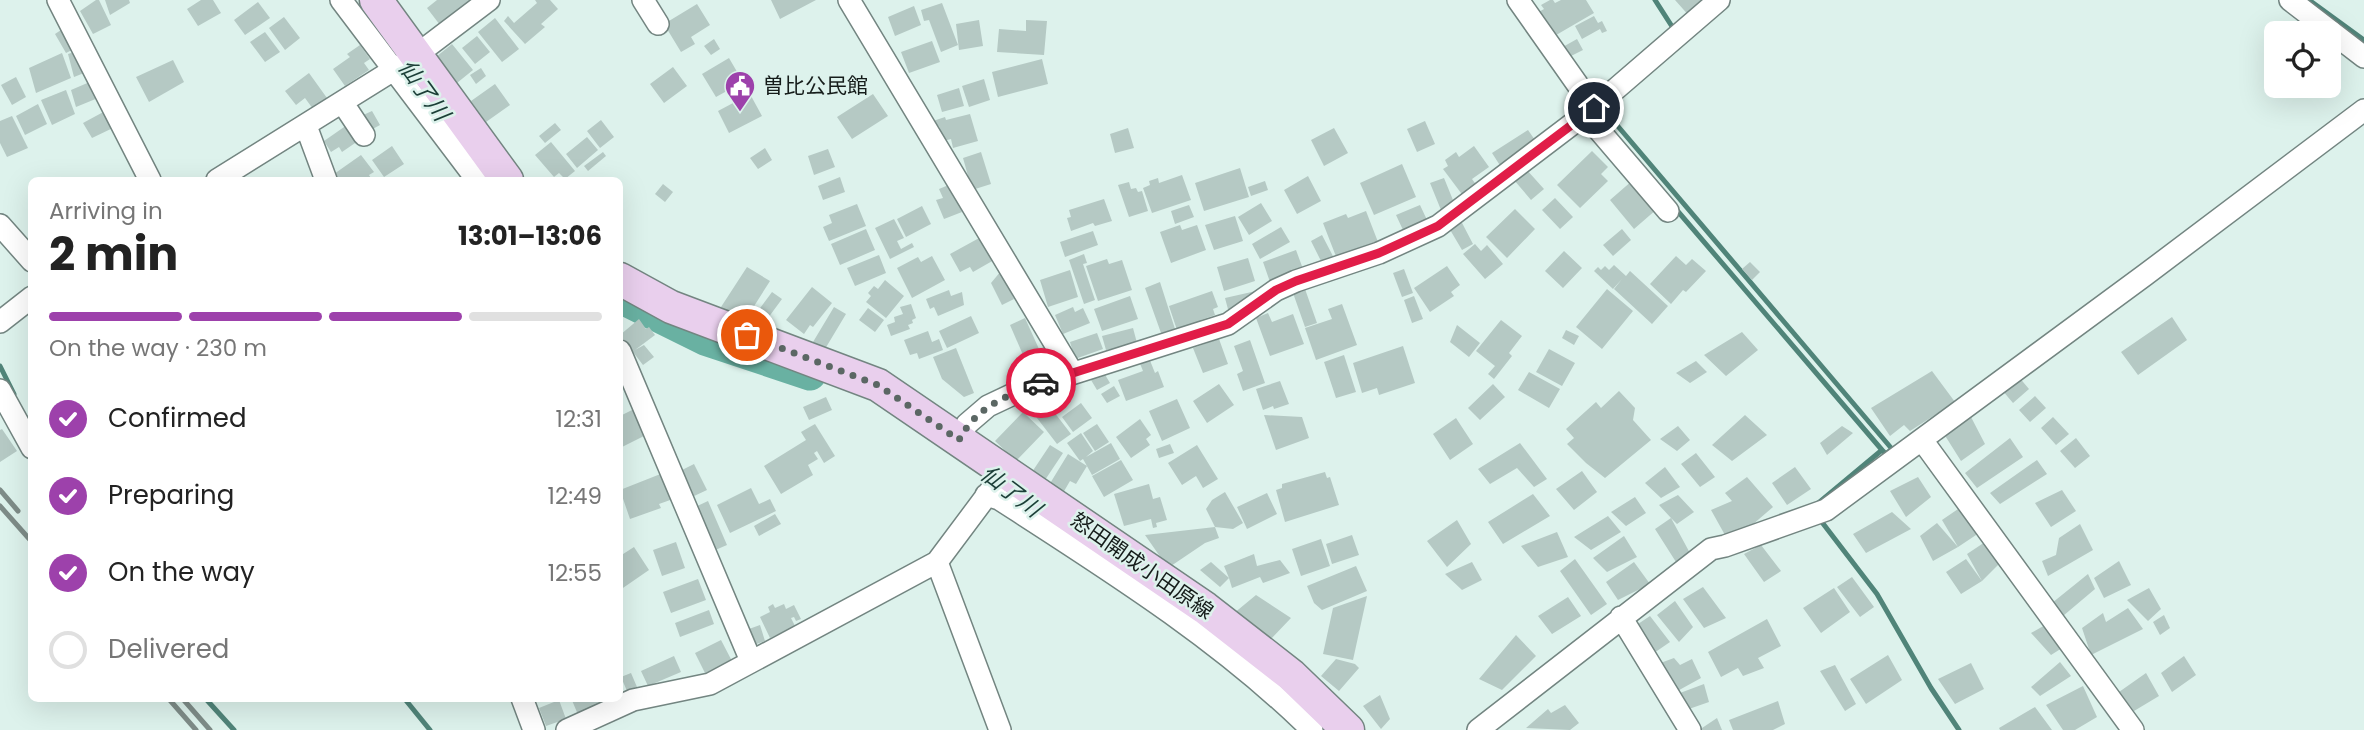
<!DOCTYPE html>
<html lang="en">
<head>
<meta charset="utf-8">
<style>
	body { margin:0; font-family:Poppins,"Noto Sans JP",sans-serif; background:#f6f6f6; color:#222; height:100vh; display:flex; flex-direction:column; font-size:26px; white-space:nowrap }
	* { box-sizing:border-box; margin:0 }
	p { font-size:23px; color:#767676 }
	.icon { flex:none; width:38px; height:38px; fill:none; stroke:currentColor; stroke-width:2; stroke-linecap:round; stroke-linejoin:round }
	.map { position:relative; flex:1; overflow:hidden }
	.sheet { position:absolute; left:28px; top:177px; width:595px; height:525px; display:flex; flex-direction:column; background:#fff; border-radius:10px; box-shadow:0 7px 28px #0002 }
	.sheet>* { flex:none }
	.buttons { position:absolute; left:2264px; top:21px; display:grid; gap:14px }
	.buttons a { display:grid; place-items:center; width:77px; height:77px; border-radius:10px; background:#fff; box-shadow:0 7px 28px #0002; font-size:35px }
	.pin { position:absolute; display:grid; place-items:center; width:60px; height:60px; color:#fff; margin:-30px; border:4px solid #fff; border-radius:50%; box-shadow:0 2px 7px #0007 }
	.courier { position:absolute; display:grid; place-items:center; width:70px; height:70px; margin:-35px; border:5px solid #e11d48; border-radius:50%; background:#fff; color:#222; box-shadow:0 2px 9px #0007 }
	.summary em { font-style:normal; font-weight:700 }
	.summary div { display:flex; flex-direction:column-reverse }
	.summary { display:flex; align-items:center; justify-content:space-between; height:119px; padding:0 21px }
	h1 { font-size:46px; font-weight:700; line-height:52px }
	.bar { display:grid; grid-template-columns:repeat(4,1fr); gap:10px 7px; align-content:center; height:84px; padding:0 21px }
	.bar i { height:9px; border-radius:5px; background:#e0e0e0 }
	.bar .current { background:#9d41ab }
	.bar p { grid-column:span 4 }
	ol { padding:0 21px; list-style:none }
	li { display:flex; align-items:center; gap:21px; height:77px }
	li p { margin-inline-start:auto }
	li .icon { padding:7px; border-radius:50%; background:#9d41ab; color:#fff; stroke-width:4 }
	li:last-child { color:#767676 }
	li i { width:38px; height:38px; border:4px solid #e0e0e0; border-radius:50% }
	.map>svg:first-child { display:block }
</style>
</head>
<body>
<div class="map">
<svg width="2364" height="730" viewBox="0 0 2364 730">
	<rect width="100%" height="100%" fill="#ddf2ec"/>
	<g fill="none" stroke-linecap="round" stroke-linejoin="round">
		<path stroke="#508479" stroke-width="5" d="M1655,0L1673,28L1670,31
			M2309,0L2364,40
			M1606,103L1614,114L1616,124L1892,449L1886,454L1882,450L1816,505
			M1675,208L1882,450
			M0,366L14,394
			M1818,517L1877,594L1931,688L1959,730
			M205,698L234,730
			M404,698L430,730"/>
		<path stroke="#69b1a2" stroke-width="33" d="M620,297L705,339L810,374"/>
	</g>
	<path fill="#b5c9c4" d="M96,0H99L111,25L93,34L80,11Z
		M105,0H129L130,3L110,15Z
		M201,0H213L221,13L198,26L187,9Z
		M437,0H470L471,3L440,25L427,8Z
		M535,0H550L558,9L541,24L545,27L525,44L504,21L508,16L514,23L537,3Z
		M771,0H816L780,19Z
		M1550,0H1553L1555,3L1561,0H1586L1594,13L1551,38L1537,13L1544,9L1541,5Z
		M1675,0H1712L1691,18Z
		M258,2L270,18L245,35L234,20Z
		M942,3L958,45L941,52L929,20L924,21L921,10Z
		M697,4L710,25L691,37L695,44L681,52L664,24Z
		M914,6L921,25L895,36L888,17Z
		M1594,16L1598,23L1602,21L1607,31L1602,33L1600,29L1582,39L1575,26Z
		M284,17L300,38L285,50L269,28Z
		M495,18L519,49L502,62L478,32Z
		M979,20L983,46L959,50L956,24Z
		M1026,20L1047,21L1044,55L997,52L999,29L1026,31Z
		M67,26L78,47L66,53L55,34Z
		M265,32L280,52L265,62L250,42Z
		M477,36L490,52L475,64L462,48Z
		M714,39L720,49L711,55L704,46Z
		M1577,39L1583,50L1567,58L1561,48Z
		M932,41L940,62L909,73L901,52Z
		M452,44L473,70L452,87L431,61Z
		M360,45L370,59L364,63L369,70L345,86L333,69L350,57L347,54Z
		M80,50L89,71L74,77L68,54Z
		M62,53L71,78L36,93L29,68Z
		M729,58L743,82L716,97L702,74Z
		M1042,59L1048,84L998,97L992,72Z
		M173,60L184,82L149,102L136,77Z
		M673,67L687,86L664,103L650,84Z
		M481,68L486,76L476,84L470,75Z
		M309,73L327,98L313,109L305,98L296,105L285,91Z
		M16,77L26,97L12,105L1,85Z
		M984,79L990,100L969,107L962,86Z
		M92,81L98,98L76,107L71,90Z
		M495,84L510,105L486,122L471,101Z
		M959,88L964,106L942,112L937,95Z
		M66,90L75,114L52,125L41,100Z
		M750,94L762,116L729,133L718,111Z
		M873,94L888,116L852,139L837,117Z
		M38,104L47,124L25,135L16,116Z
		M107,110L117,126L92,138L83,123Z
		M372,111L380,125L369,131L361,116Z
		M970,114L978,141L953,148L951,139L943,141L939,126L935,127L933,121L945,117L946,120Z
		M12,116L28,148L7,157L0,143V121Z
		M601,120L614,137L600,148L587,131Z
		M1425,121L1435,144L1417,152L1407,129Z
		M555,123L561,130L545,143L539,136Z
		M347,125L358,141L342,152L339,147L331,152L324,141Z
		M1128,128L1134,148L1115,153L1110,134Z
		M1334,128L1348,153L1324,166L1311,140Z
		M1528,130L1537,143L1501,167L1492,153Z
		M587,137L598,150L577,168L566,154Z
		M551,142L575,171L565,179L559,173L554,177L535,155Z
		M392,146L404,164L384,177L372,160Z
		M1474,146L1489,167L1472,179L1477,186L1464,197L1443,169L1448,166L1445,160L1456,152L1459,157Z
		M765,148L772,160L758,169L750,158Z
		M828,149L835,167L814,175L808,156Z
		M1592,151L1608,167L1601,174L1608,181L1580,208L1557,185Z
		M603,152L606,156L588,171L584,166Z
		M981,152L991,184L972,190L963,158Z
		M361,155L374,172L369,175L372,180H339L334,174Z
		M1402,164L1416,197L1374,215L1360,183Z
		M1240,168L1249,197L1204,211L1195,183Z
		M1526,169L1544,189L1531,200L1514,180Z
		M1182,175L1191,200L1152,213L1143,188L1150,185L1149,181L1158,178L1159,183Z
		M1308,176L1321,201L1297,214L1284,190Z
		M840,177L845,192L823,200L818,186Z
		M1444,178L1455,205L1441,210L1430,183Z
		M1633,180L1657,209L1634,229L1610,200Z
		M1265,181L1268,190L1251,196L1248,187Z
		M1129,182L1131,189L1136,188L1138,192L1142,191L1148,211L1129,217L1118,185Z
		M663,184L673,192L665,202L655,194Z
		M951,184L962,212L944,219L936,200L943,198L939,189Z
		M1555,198L1573,217L1560,229L1542,210Z
		M1104,199L1112,221L1095,226L1093,223L1071,231L1067,218L1071,217L1069,210Z
		M1261,203L1272,221L1249,235L1238,217Z
		M857,204L866,226L829,241L823,227L832,223L829,215Z
		M1189,205L1194,217L1175,224L1171,211Z
		M1420,205L1427,220L1403,230L1396,215Z
		M922,206L931,224L906,237L897,219Z
		M1515,209L1535,229L1507,258L1486,237Z
		M1366,211L1378,242L1337,259L1323,223L1346,214L1348,218Z
		M1235,216L1243,241L1214,250L1205,225Z
		M894,219L904,238L897,241L901,249L912,243L914,247L890,259L875,228Z
		M1461,221L1473,244L1462,250L1449,228Z
		M1180,225L1182,230L1197,225L1206,250L1171,263L1160,232Z
		M1281,227L1290,242L1260,259L1252,244Z
		M866,229L875,250L840,265L831,244Z
		M1622,229L1631,240L1613,256L1603,245Z
		M1093,231L1098,245L1065,257L1060,242Z
		M1322,235L1335,260L1323,265L1311,241Z
		M981,237L994,260L973,272L970,267L960,272L950,254Z
		M1475,244L1481,251L1487,245L1503,264L1485,279L1463,254Z
		M1296,250L1303,269L1270,282L1263,262Z
		M1564,251L1582,268L1563,288L1545,271Z
		M1084,254L1087,263L1083,264L1095,300L1084,304L1069,260Z
		M879,255L886,273L855,286L847,268Z
		M932,256L945,280L912,298L897,268L918,257L921,262Z
		M1676,256L1686,265L1692,259L1706,271L1686,292L1683,290L1671,304L1650,284Z
		M1248,258L1255,281L1224,291L1217,267Z
		M1107,259L1109,264L1122,260L1132,290L1098,301L1086,266Z
		M1750,262L1760,272L1752,280L1742,269Z
		M1614,265L1626,276L1630,271L1668,306L1652,324L1614,289L1622,279L1613,289L1594,271L1598,267L1601,270L1605,266L1609,270Z
		M1447,266L1460,285L1451,292L1454,296L1430,312L1414,288Z
		M747,267L770,281L744,322L721,307Z
		M1404,269L1413,293L1402,297L1393,273Z
		M1070,270L1078,297L1048,307L1040,280Z
		M1001,271L1014,299L1002,305L991,283Z
		M885,280L904,296L886,318L866,302L871,296L868,293L874,286L878,289Z
		M1160,282L1175,329L1161,333L1145,288Z
		M812,287L832,303L813,327L810,325L804,334L786,320Z
		M1305,289L1317,323L1305,327L1293,293Z
		M1607,289L1633,311L1602,349L1576,327Z
		M949,290L951,296L962,292L964,305L938,316L934,307L930,309L926,299Z
		M1212,291L1218,307L1213,309L1215,315L1201,320L1202,325L1178,333L1169,306Z
		M1256,291L1257,296L1229,313L1225,298Z
		M772,292L782,299L768,318L758,311Z
		M1130,296L1138,319L1102,331L1094,309Z
		M1414,296L1423,319L1412,323L1404,300Z
		M911,304L916,318L912,320L913,323L908,325L910,329L891,336L887,325L895,322L894,317L903,314L900,307Z
		M1342,304L1357,345L1316,360L1305,328L1332,319L1328,309Z
		M834,307L846,314L825,349L813,342Z
		M1073,307L1075,312L1083,308L1090,323L1063,334L1055,315Z
		M868,308L884,320L875,332L859,320Z
		M1268,313L1272,322L1293,314L1304,344L1270,356L1256,318Z
		M971,316L979,333L947,348L939,331Z
		M2172,317L2187,340L2138,375L2121,352Z
		M1025,318L1039,349L1048,345L1058,367L1033,378L1010,325Z
		M639,319L646,329L649,327L655,335L635,350L644,345L654,357L643,365L620,335Z
		M1501,320L1522,336L1509,353L1512,356L1494,379L1488,374L1495,366L1476,351Z
		M1457,325L1480,343L1469,357L1450,342Z
		M1133,328L1137,343L1114,353L1112,349L1106,350L1102,336Z
		M1566,330L1579,336L1574,345L1562,338Z
		M928,331L932,342L939,339L943,350L919,359L917,353L910,355L904,340Z
		M1742,332L1758,350L1726,376L1704,355Z
		M1097,333L1103,349L1075,359L1070,342Z
		M1219,339L1228,364L1203,373L1193,348Z
		M1250,340L1265,383L1243,391L1237,374L1243,371L1234,346Z
		M1403,346L1415,383L1379,395L1377,388L1362,393L1353,363Z
		M956,348L974,393L964,397L942,379L933,357Z
		M1549,349L1575,363L1562,386L1536,372Z
		M1344,355L1356,392L1336,398L1324,362Z
		M1149,358L1155,373L1158,371L1164,387L1126,401L1118,380L1143,371L1139,361Z
		M1696,361L1707,372L1690,383L1676,373Z
		M1932,371L1955,402L1910,431L1904,425L1890,436L1871,408Z
		M1529,372L1560,389L1549,408L1518,390Z
		M1104,373L1110,383L1097,390L1091,380Z
		M2018,376L2029,389L2013,403L2002,390Z
		M1280,381L1289,404L1274,409L1273,406L1263,410L1256,389Z
		M1219,384L1234,405L1207,423L1193,401Z
		M1493,384L1505,397L1480,420L1468,408Z
		M1114,386L1120,396L1107,403L1101,394Z
		M1619,391L1635,408L1633,420L1651,440L1605,478L1586,463L1567,444L1574,438L1566,429L1596,402L1601,408Z
		M1041,395L1071,434L1057,444L1027,405Z
		M2035,396L2046,408L2030,422L2019,410Z
		M826,397L832,410L809,420L803,407Z
		M1177,399L1190,428L1162,441L1149,411Z
		M1081,403L1092,418L1073,432L1062,417Z
		M634,409L646,435L620,448V416Z
		M1023,412L1044,432L1016,461L995,441Z
		M1264,415L1302,417L1309,438L1276,450Z
		M1745,415L1767,435L1732,461L1712,445Z
		M1971,417L1985,444L1961,461L1944,434Z
		M2053,417L2069,434L2056,445L2041,428Z
		M1456,418L1473,444L1450,460L1433,434Z
		M1140,419L1151,435L1146,439L1150,445L1131,458L1116,437Z
		M815,424L835,456L824,463L817,451L814,453L818,459L808,465L813,475L781,494L764,466L806,440L801,432Z
		M1097,424L1109,442L1095,451L1083,433Z
		M1678,426L1690,440L1677,451L1660,439Z
		M1842,426L1853,433L1827,455L1820,443Z
		M2,429L17,451L0,462V430Z
		M1081,433L1093,451L1086,457L1111,443L1120,459L1092,475L1083,459L1080,461L1067,443Z
		M2010,438L2023,457L1977,488L1965,473Z
		M2076,438L2090,456L2075,468L2060,451Z
		M1520,443L1547,479L1534,487L1517,468L1490,484L1478,469Z
		M1170,444L1174,453L1159,458L1156,449Z
		M1050,445L1063,453L1043,483L1030,475Z
		M1197,445L1218,479L1203,488L1196,476L1182,485L1168,463Z
		M1696,453L1715,477L1700,487L1681,464Z
		M1068,454L1087,466L1076,484L1070,481L1060,498L1046,490Z
		M1121,460L1133,480L1104,497L1092,476Z
		M2037,460L2047,474L2000,504L1990,493Z
		M694,464L707,490L692,497L680,471Z
		M1665,467L1680,487L1661,498L1645,483Z
		M1795,467L1811,489L1787,505L1772,483Z
		M1582,471L1597,492L1574,510L1556,489Z
		M1325,472L1327,478L1330,477L1339,505L1285,522L1276,490L1282,488V484Z
		M663,473L673,499L659,504L661,508L630,519L620,490Z
		M1747,477L1773,507L1730,544L1711,510L1732,501L1725,493Z
		M1918,477L1931,497L1906,517L1890,491Z
		M1149,484L1153,499L1160,497L1167,520L1156,523L1157,527L1153,528L1151,519L1124,526L1114,494Z
		M751,488L759,504L770,499L776,511L730,533L717,505Z
		M2062,490L2076,511L2051,527L2035,503Z
		M1225,492L1243,523L1233,529L1215,527L1206,509L1212,500Z
		M1267,493L1277,514L1247,529L1237,507Z
		M1533,494L1550,516L1503,544L1488,522Z
		M1678,495L1694,512L1677,524L1671,518L1691,555L1676,562L1655,529L1671,518L1659,505Z
		M1635,497L1646,513L1626,526L1611,512Z
		M708,501L727,545L713,551L693,508Z
		M1961,507L1979,533L1958,547L1942,520Z
		M1892,512L1911,529L1866,553L1853,534Z
		M775,514L781,524L759,536L754,526Z
		M1608,516L1621,532L1591,550L1574,537Z
		M1457,520L1471,544L1447,567L1427,541Z
		M1937,523L1958,547L1933,561L1920,536Z
		M2080,524L2093,550L2048,576L2042,561L2056,555L2059,538Z
		M1215,527L1219,538L1205,543L1168,568L1145,535Z
		M1557,532L1568,557L1538,567L1521,546Z
		M1352,535L1359,555L1332,564L1326,544Z
		M1624,536L1637,557L1607,572L1593,558Z
		M1321,539L1330,566L1301,576L1292,549Z
		M676,542L685,568L662,576L653,550Z
		M1985,542L2000,563L1982,581L1967,554Z
		M1761,545L1781,571L1764,582L1744,554Z
		M634,547L649,570L620,590V556Z
		M1254,554L1257,566L1280,560L1290,573L1263,583L1260,577L1232,588L1229,578L1220,587L1200,570L1211,562L1229,578L1224,566Z
		M1575,559L1607,604L1591,615L1560,571Z
		M1966,559L1982,581L1961,594L1946,572Z
		M2119,561L2131,585L2104,598L2094,578Z
		M1472,562L1482,580L1462,590L1445,574Z
		M1634,562L1650,584L1618,600L1606,582Z
		M1356,566L1367,591L1322,610L1314,603L1307,586Z
		M2088,574L2095,589L2063,616L2052,603Z
		M1852,577L1874,607L1860,617L1837,587Z
		M698,579L706,600L671,613L663,592Z
		M1703,587L1726,618L1704,628L1683,599Z
		M1834,588L1850,612L1821,633L1803,608Z
		M2149,588L2161,609L2148,621L2127,600Z
		M1256,595L1291,618L1269,641L1233,614Z
		M1367,596L1353,660L1323,654L1333,608Z
		M1568,597L1581,616L1552,634L1538,616Z
		M1675,601L1693,627L1679,642L1657,615Z
		M773,604L775,608L784,604L786,609L794,605L801,619L796,621L794,617L791,618L795,626L770,638L760,617L770,612L768,607Z
		M2128,608L2143,629L2091,655L2082,628L2103,613L2106,622Z
		M709,610L714,624L680,637L675,623Z
		M2164,615L2170,628L2160,635L2153,622Z
		M1650,616L1670,642L1654,653L1635,626Z
		M1767,619L1781,646L1758,658L1764,668L1743,676L1738,668L1721,677L1708,652Z
		M2054,620L2070,643L2051,655L2031,633Z
		M760,625L765,641L754,645L749,629Z
		M1516,635L1536,656L1502,690L1479,679Z
		M721,640L733,663L707,677L695,653Z
		M1888,655L1902,680L1866,704L1850,679Z
		M674,656L681,672L648,686L641,671Z
		M2184,656L2196,675L2172,692L2161,673Z
		M1674,658L1680,665L1692,659L1701,678L1672,694L1655,665Z
		M1336,659L1355,664L1359,668L1339,691L1321,676Z
		M2060,662L2071,676L2040,696L2031,687Z
		M1971,663L1984,689L1955,704L1938,679Z
		M1835,665L1856,704L1845,711L1820,671Z
		M631,673L637,687L627,691L621,677Z
		M2146,673L2159,696L2134,711L2119,692Z
		M1704,684L1709,702L1686,710L1680,693Z
		M2083,686L2097,717L2075,730H2063L2046,705Z
		M1380,695L1390,719L1381,729L1363,706Z
		M571,698H613L579,717Z
		M559,700L566,719L546,726L539,708Z
		M1778,701L1785,724L1773,730H1733L1729,720Z
		M1565,705L1579,723L1570,730L1526,728L1548,709L1551,713Z
		M2035,707L2052,730H2000L1999,728Z
		M1717,718L1722,730H1699Z"/>
	<g fill="none" stroke-linecap="round" stroke-linejoin="round">
		<g stroke="#738581" stroke-width="24">
			<path id="street" d="M58,0L150,180
				M341,0L477,180
				M643,0L658,24
				M849,0L1072,372
				M1518,0L1594,108
				M2290,0L2364,57
				M342,102L364,135
				M1586,115L1668,211
				M306,126L326,180
				M217,180L411,59L489,0
				M0,225L32,261
				M0,322L32,297
				M620,351L751,661
				M0,390L32,448
				M1922,440L2133,730
				M959,441L967,424L988,406L1024,389L1228,324L1276,290L1296,281L1379,253L1438,226L1596,106L1719,0
				M986,495L999,499C1106,568 1221,640 1312,730
				M937,562L1000,730
				M1621,617L1690,730
				M522,698L534,730
				M567,730L633,700L710,684L937,562L1005,471
				M1478,730L1711,549L1725,546L1826,510L2145,275L2364,110"/>
		</g>
		<g stroke="#738581" stroke-width="35">
			<path id="secondary" d="M376,0L507,180
				M620,279L671,307L878,385L1205,608L1291,675L1348,730"/>
		</g>
		<use href="#street" stroke="#fff" stroke-width="21"/>
		<use href="#secondary" stroke="#e9cfed" stroke-width="32"/>
		<path stroke="#7e8c88" stroke-width="5" d="M0,490L18,511
			M0,506L32,542
			M168,698L196,730
			M182,698L210,730"/>
	</g>
	<g fill="none" stroke-linecap="round" stroke-linejoin="round">
		<path stroke="#5b6764" stroke-width="7" stroke-dasharray="0 12.6" d="M747,335L878,385L959,440C976,407 1007,395 1041,383"/>
		<path stroke="#e11d48" stroke-width="9" d="M1041,383L1228,324L1276,290L1296,281L1379,253L1438,226L1594,108"/>
	</g>
	<defs>
		<g id="civic-pin" transform="scale(1.575)"><path d="M0 17L-7.5 6A9.5 9.5 0 1 1 7.5 6Z" fill="#9d41ab" stroke="#ddf2ec"/><path d="M-.6-6.5H3V-4.5H.6V-3L4-1V1h2V6H-6V1h2V-1L-.6-3ZM-1.2 2.5V6h2.4V2.5Z" fill="#fff"/></g>
	</defs>
	<g fill-rule="evenodd">
		<use href="#civic-pin" x="740" y="86"/>
	</g>
	<g text-anchor="middle" stroke-width="5" stroke-linejoin="round" paint-order="stroke">
		<g font-size="21" fill="#151c1a" stroke="#ddf2ec" text-anchor="start">
			<text x="763" y="93">曽比公民館</text>
		</g>
		<g font-size="21" fill="#151c1a" stroke="#ddf2ec">
			<text transform="translate(1142 566) rotate(35)" y="7">怒田開成小田原線</text>
		</g>
		<g font-size="23" font-style="italic" fill="#1b3e37" stroke="#ddf2ec">
			<text transform="translate(424 90) rotate(54)" y="8">仙了川</text>
			<text transform="translate(1011 491) rotate(37)" y="8">仙了川</text>
		</g>
	</g>
</svg>
<div class="buttons">
<a><svg class="icon" aria-label="locate" viewBox="0 0 24 24"><circle cx="12" cy="12" r="6"/><path d="M12 2v4M12 18v4M2 12h4M18 12h4"/></svg></a>
</div>
<div class="pin" style="left:747px;top:335px;background:#ea580c"><svg class="icon" aria-label="bag" viewBox="0 0 24 24"><path d="M5 8h14l-1 12H6zM9 8a3 3 0 0 1 6 0"/></svg></div>
<div class="pin" style="left:1594px;top:108px;background:#1f2937"><svg class="icon" aria-label="home" viewBox="0 0 24 24"><path d="M3 11l9-7 9 7M6 9v11h12V9"/></svg></div>
<div class="courier" style="left:1041px;top:383px"><svg class="icon" aria-label="car" viewBox="0 0 24 24"><path d="M5 17H2v-5l4-1 3-4h7l3 4 3 1v5h-3M9 17h6M6 11h13"/><circle cx="7" cy="17" r="2"/><circle cx="17" cy="17" r="2"/></svg></div>
<section class="sheet">
<div class="summary"><div><h1>2 min</h1><p>Arriving in</p></div><em>13:01–13:06</em></div>
<div class="bar"><i class="current"></i><i class="current"></i><i class="current"></i><i></i><p>On the way · 230 m</p></div>
<ol>
<li><svg class="icon" aria-label="check" viewBox="0 0 24 24"><path d="M5 12l5 5 9-10"/></svg>Confirmed<p>12:31</p></li>
<li><svg class="icon" aria-label="check" viewBox="0 0 24 24"><path d="M5 12l5 5 9-10"/></svg>Preparing<p>12:49</p></li>
<li><svg class="icon" aria-label="check" viewBox="0 0 24 24"><path d="M5 12l5 5 9-10"/></svg>On the way<p>12:55</p></li>
<li><i></i>Delivered</li>
</ol>
</section>
</div>
</body>
</html>
